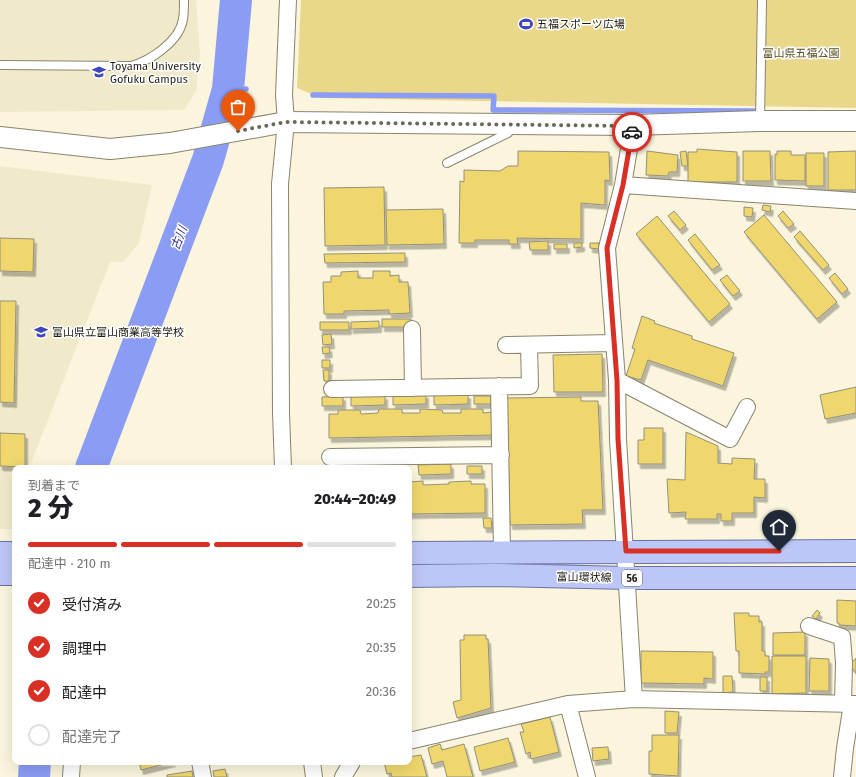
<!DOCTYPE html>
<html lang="ja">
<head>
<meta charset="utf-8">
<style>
	body { margin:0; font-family:"Fira Sans","Noto Sans JP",sans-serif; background:#f2f2f2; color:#202124; height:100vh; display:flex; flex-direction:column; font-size:15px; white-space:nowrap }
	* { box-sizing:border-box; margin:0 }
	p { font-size:13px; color:#757577 }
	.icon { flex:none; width:22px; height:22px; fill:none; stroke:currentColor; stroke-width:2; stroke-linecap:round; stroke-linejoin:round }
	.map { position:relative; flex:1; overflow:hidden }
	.panel { position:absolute; left:12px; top:465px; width:400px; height:300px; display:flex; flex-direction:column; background:#fff; border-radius:8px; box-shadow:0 4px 16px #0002 }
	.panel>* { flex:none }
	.pin { position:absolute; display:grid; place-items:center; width:34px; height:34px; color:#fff; margin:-41px -17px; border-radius:50% 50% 50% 0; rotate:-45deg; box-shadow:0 0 4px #0007 }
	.pin .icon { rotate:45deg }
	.courier { position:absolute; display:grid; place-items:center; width:40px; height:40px; margin:-20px; border:3px solid #d93025; border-radius:50%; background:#fff; color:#222; box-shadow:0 1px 5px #0007 }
	.summary em { font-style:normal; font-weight:800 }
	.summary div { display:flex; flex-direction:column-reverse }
	.summary { display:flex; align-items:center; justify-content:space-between; height:68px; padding:0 16px }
	h1 { font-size:26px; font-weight:800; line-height:30px }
	.bar { display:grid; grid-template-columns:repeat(4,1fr); gap:6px 4px; align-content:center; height:48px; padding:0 16px }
	.bar i { height:5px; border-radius:3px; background:#e0e0e0 }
	.bar .on { background:#d93025 }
	.bar p { grid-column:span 4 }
	ol { padding:0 16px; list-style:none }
	li { display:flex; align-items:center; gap:12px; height:44px }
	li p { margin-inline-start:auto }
	li .icon { padding:4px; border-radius:50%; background:#d93025; color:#fff; stroke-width:4 }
	li:last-child { color:#757577 }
	li i { width:22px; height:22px; border:2px solid #e0e0e0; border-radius:50% }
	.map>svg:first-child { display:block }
</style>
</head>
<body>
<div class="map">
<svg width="856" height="777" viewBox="0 0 856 777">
	<defs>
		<filter id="shadow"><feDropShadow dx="2.5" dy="4.5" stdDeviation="0" flood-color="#0004"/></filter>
	</defs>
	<rect width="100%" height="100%" fill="#faf5dc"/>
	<path fill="#f1eaca" d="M0,0H196L200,53L196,91L184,110L0,112Z
		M0,166L152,185L139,243L123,262H110L29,468H15V529H0Z"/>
	<path fill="#ead88a" d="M301,0H856V108L321,98L297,88Z"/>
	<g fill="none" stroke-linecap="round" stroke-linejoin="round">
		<path stroke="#8b9cf4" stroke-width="5.5" d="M228,89H246
			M313,95L494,96L493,110L756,111"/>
		<path stroke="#8b9cf4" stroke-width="32" d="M91,468L208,160L228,89L236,0
			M34,777L35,762"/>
	</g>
	<path fill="#efd76d" stroke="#95907a" filter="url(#shadow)" d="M697,149L737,152V182H688V152H697Z
		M518,151L609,152L610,181L605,180V205L581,203V239L517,238L518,244H509V240H475V243H459L460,181L464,182V170L500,171L508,166H518Z
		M647,151L678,155L677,172H669L668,176L646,175Z
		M686,151L688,166H682L680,152Z
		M743,151H770L771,181H743Z
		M777,151H791V155H805V181L775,180V154L777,155Z
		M856,151V190H828V152Z
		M806,153H824V186H806Z
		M384,187L385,245L325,246L324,188Z
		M763,205L771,206L770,212L762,210Z
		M744,207L753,208L752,217L744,216Z
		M443,209L444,244L387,245L386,210Z
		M674,211L686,225L680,230L668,216Z
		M783,211L794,224L788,228L778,216Z
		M764,215L837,302L817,319L744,232Z
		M657,216L730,304L709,322L636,234Z
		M800,231L829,265L823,270L794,237Z
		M695,234L720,265L712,270L688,240Z
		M0,238L34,239L33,272L0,271Z
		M548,241V250H530L529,242Z
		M574,243H582V247L574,248Z
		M590,243H599V249L590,248Z
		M554,244H567V249H554Z
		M405,253V262L325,263L324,254Z
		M358,271V278H373V271H390V276L399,275V282H408L410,313L389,314V310L344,311V314H324L323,282H331V276H341V272Z
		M835,273L848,289L842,294L829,278Z
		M727,275L740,291L733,296L720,280Z
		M0,301H16L14,403L0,402Z
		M642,316L655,321L654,323L692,336V339L734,353L723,386L648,360L641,380L626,376L635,349L632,348Z
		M382,319H411V327H382Z
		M379,321V328L351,329V322Z
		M320,322H349V330H320Z
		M331,334L332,344L323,345L322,335Z
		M322,347H329L330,353L323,354Z
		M602,354L603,392H554L553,355Z
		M322,360H330V368H322Z
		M323,370H329V381H324Z
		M856,387V413L825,419L820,395Z
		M426,394V404L393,405V395Z
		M468,394V404L434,405V395Z
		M385,395V405L351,406V396Z
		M343,396V406H322V397Z
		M474,396H491V404H474Z
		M581,397V401H598L603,510H582L583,524L510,525L507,398Z
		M379,409H402V413H420V409L442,410L443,413H461V409H483V413L493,412V435L329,438V414H338V410H360L361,414L378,413Z
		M644,428H663V464H638V440H644Z
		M686,432L718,446V463L732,464V458L755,459L754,479H765V498L754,497V513H732V521H721V514H717V519H685L686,512L669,513L667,479L685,480Z
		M0,433L25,434V467L0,466Z
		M451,464V474L419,475L418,465Z
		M338,465H355V468H338Z
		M371,465H403V468H371Z
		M467,466H482V474H467Z
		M423,481V485L449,484V482L471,481V484H485V513L409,514V482Z
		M483,518H491L492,528H484Z
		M837,600L856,601V626L839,625V623H837Z
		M817,610L820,613L816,619L812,616Z
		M734,613H749V616H759V622H762V651H765V656H769V672H765V674L739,673V651H736Z
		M805,632V655H773V633Z
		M464,635H486V639H488L491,708L457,718L453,702L461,700L460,640H464Z
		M641,651L713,652V679L704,678V684L641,683Z
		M772,656H806V693L772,694Z
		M810,658L829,659V691H809Z
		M856,658V673L850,665Z
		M723,676H732L733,692L723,693Z
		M760,677H767V691H760Z
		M665,711L679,712L677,733H665Z
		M550,717L559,752L531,759L530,752L526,754L520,732H524L521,724Z
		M652,735H679L678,776L649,774V751H652Z
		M508,738L515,762L480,771L474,747Z
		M440,744L442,750L464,744L473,777H447L443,761L432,764L428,748Z
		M608,747L609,759L593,761L592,748Z
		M421,755L427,777H392L391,773L387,774L384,762H409V757Z
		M139,762H173L141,770Z
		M225,769L227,777H214L213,771Z
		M192,771L193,777H167V775Z"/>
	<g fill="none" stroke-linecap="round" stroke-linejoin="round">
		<g stroke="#89846e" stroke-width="10">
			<path id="service" d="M0,65L131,66C150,61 180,41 183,19C184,13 184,6 184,0
				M760,121L762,0
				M447,163L508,133L507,125"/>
		</g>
		<g stroke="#89846e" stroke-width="18">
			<path id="minor" d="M633,125L623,185L607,248L617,380L618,439L634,699
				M623,185L856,201
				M412,329L413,388
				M506,345L613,343
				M617,380L730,439L747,407
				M499,386L502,552
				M332,389L530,386L529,345
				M330,457L501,455
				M283,468L281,413L280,184L286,122L284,95L288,0
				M809,626L842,637L844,663L843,704
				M409,741L568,704
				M200,762L203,777
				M312,762L314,777
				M71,777L72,762
				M343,777L352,762
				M587,777L568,704L634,699L856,704
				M842,777L845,748L852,704"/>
		</g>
		<g stroke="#89846e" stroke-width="22">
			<path id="tertiary" d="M0,137L110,149L170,143L286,122L633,125L760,121H856"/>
		</g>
		<g stroke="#6871a4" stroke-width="24">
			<path id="primary" d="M0,553H15
				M409,553L856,551
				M0,574H15
				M409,576L494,575L628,578H856"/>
		</g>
		<use href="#service" stroke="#fff" stroke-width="8"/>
		<use href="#minor" stroke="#fff" stroke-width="16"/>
		<use href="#tertiary" stroke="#fff" stroke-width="20"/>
		<use href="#primary" stroke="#bcc6f7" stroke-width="22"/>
	</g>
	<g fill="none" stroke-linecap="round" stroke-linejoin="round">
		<path stroke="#6a6759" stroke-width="4" stroke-dasharray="0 7.2" d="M238,131L286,122L633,126L632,132"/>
		<path stroke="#d93025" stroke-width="5" d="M632,132L623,185L607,248L617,380L618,439L626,551H779"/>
	</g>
	<defs>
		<g id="stadium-bare" transform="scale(1.08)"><path d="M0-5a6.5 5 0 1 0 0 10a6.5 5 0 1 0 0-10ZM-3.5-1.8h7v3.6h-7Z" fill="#3f45ba" stroke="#fff" stroke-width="2.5" paint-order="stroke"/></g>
		<g id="university-bare" transform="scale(1.08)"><path d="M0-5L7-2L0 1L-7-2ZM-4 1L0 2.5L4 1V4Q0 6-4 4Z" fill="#3f45ba" stroke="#fff" stroke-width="2.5" paint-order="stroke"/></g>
		<g id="school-bare" transform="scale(1.08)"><path d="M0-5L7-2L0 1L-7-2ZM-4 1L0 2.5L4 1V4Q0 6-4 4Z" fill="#3f45ba" stroke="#fff" stroke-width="2.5" paint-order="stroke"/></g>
	</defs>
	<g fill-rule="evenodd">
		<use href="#stadium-bare" x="526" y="24"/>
		<use href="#university-bare" x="99" y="72"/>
		<use href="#school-bare" x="41" y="332"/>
	</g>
	<g text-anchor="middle" stroke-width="3" stroke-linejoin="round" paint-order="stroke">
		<rect fill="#fff" stroke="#615f59" stroke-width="1" x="622" y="570" width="20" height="16" rx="3"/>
		<g font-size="10" font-weight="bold" fill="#1d1b12">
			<text x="632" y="582">56</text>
		</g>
		<g font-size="11" fill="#1d1b12" stroke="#fff" text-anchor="start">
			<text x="537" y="28">五福スポーツ広場</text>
			<text x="110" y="70">Toyama University<tspan x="110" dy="13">Gofuku Campus</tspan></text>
			<text x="52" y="336">富山県立富山商業高等学校</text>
		</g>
		<g font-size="11" fill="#584e22" stroke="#fff">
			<text x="801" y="57">富山県五福公園</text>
		</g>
		<g font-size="11" fill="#1d1b12" stroke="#fff">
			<text transform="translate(584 577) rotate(1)" y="4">富山環状線</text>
		</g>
		<g font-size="12" font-style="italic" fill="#303498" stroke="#fff">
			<text transform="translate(179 238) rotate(-69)" y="4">古川</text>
		</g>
	</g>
</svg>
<div class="pin" style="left:238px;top:131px;background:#ea580c"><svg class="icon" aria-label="bag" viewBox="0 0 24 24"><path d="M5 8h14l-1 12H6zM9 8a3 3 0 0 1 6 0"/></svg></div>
<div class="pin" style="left:779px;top:551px;background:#1f2937"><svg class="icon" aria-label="home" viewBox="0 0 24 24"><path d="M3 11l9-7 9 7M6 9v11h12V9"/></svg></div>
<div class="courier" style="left:632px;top:132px"><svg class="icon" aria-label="car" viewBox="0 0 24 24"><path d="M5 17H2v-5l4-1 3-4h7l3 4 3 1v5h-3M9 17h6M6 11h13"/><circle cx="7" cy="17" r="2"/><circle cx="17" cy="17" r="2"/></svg></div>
<section class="panel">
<div class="summary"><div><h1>2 分</h1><p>到着まで</p></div><em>20:44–20:49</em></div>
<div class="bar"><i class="on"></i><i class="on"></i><i class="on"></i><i></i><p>配達中 · 210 m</p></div>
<ol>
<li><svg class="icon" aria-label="check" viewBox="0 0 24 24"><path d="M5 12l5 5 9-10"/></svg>受付済み<p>20:25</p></li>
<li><svg class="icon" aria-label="check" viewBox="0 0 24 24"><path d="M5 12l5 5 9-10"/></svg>調理中<p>20:35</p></li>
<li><svg class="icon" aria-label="check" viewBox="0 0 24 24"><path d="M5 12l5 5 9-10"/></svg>配達中<p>20:36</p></li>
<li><i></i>配達完了</li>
</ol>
</section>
</div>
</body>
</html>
